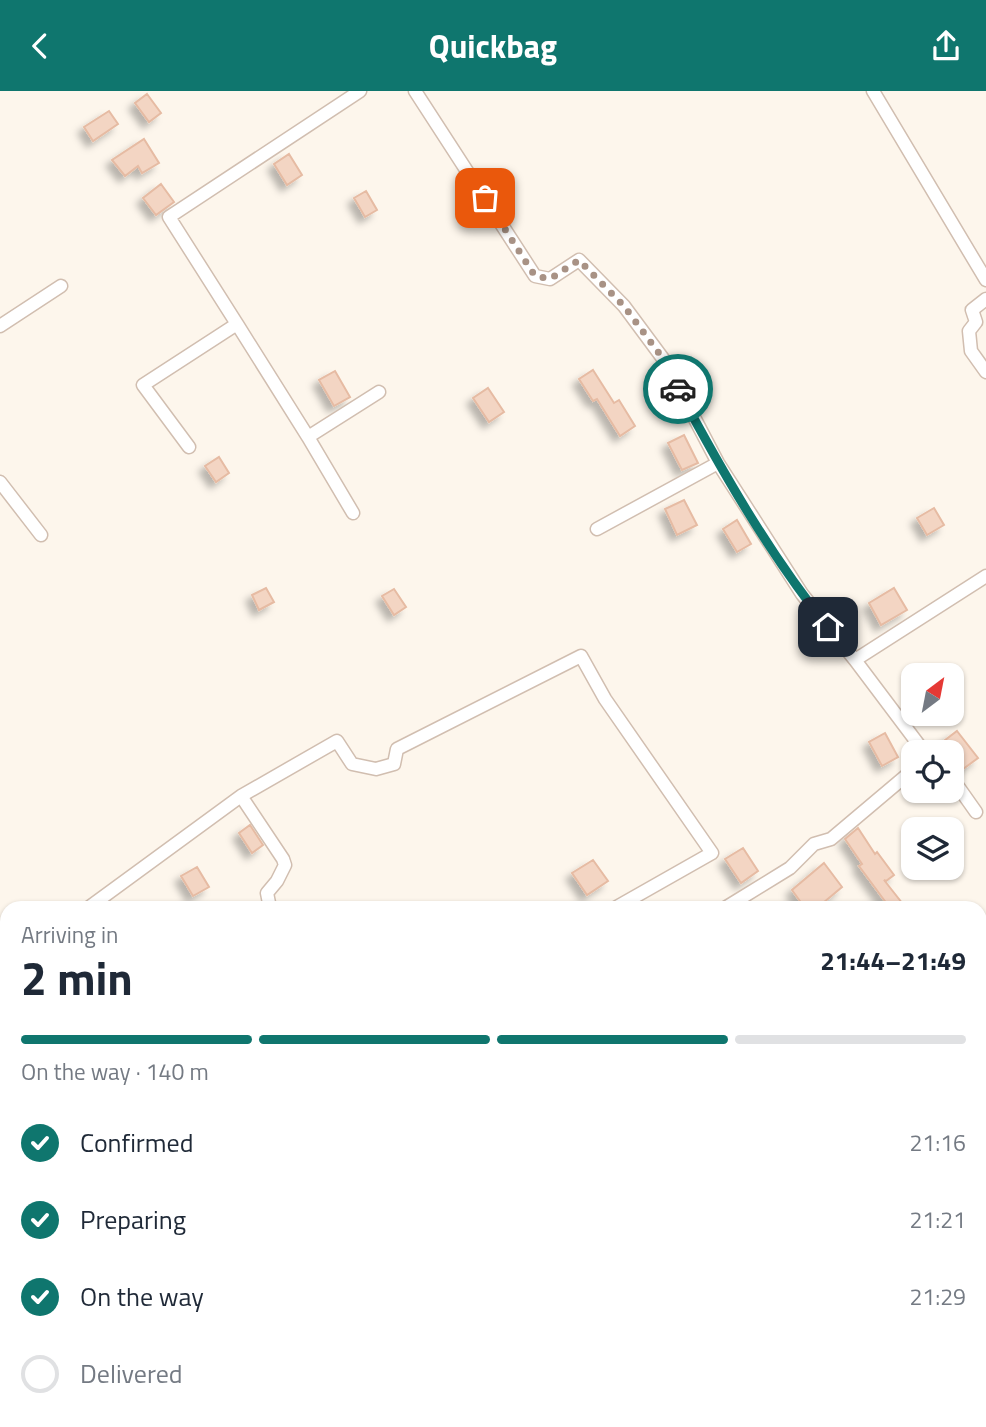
<!DOCTYPE html>
<html lang="en">
<head>
<meta charset="utf-8">
<style>
	body { margin:0; font-family:"Titillium Web",sans-serif; background:#f2f2f3; color:#1f2937; height:100vh; display:flex; flex-direction:column; font-size:26px; white-space:nowrap }
	* { box-sizing:border-box; margin:0 }
	p { font-size:23px; color:#747a83 }
	.icon { flex:none; width:38px; height:38px; fill:none; stroke:currentColor; stroke-width:2; stroke-linecap:round; stroke-linejoin:round }
	.map { position:relative; flex:1; overflow:hidden }
	.panel { position:absolute; left:0px; top:810px; width:987px; height:527px; display:flex; flex-direction:column; background:#fff; border-radius:21px 21px 0 0; box-shadow:0 2px 5px #0004 }
	.panel>* { flex:none }
	.needle { width:46px; rotate:32deg }
	.buttons { position:absolute; left:901px; top:572px; display:grid; gap:14px }
	.buttons a { display:grid; place-items:center; width:63px; height:63px; border-radius:14px; background:#fff; box-shadow:0 2px 5px #0004; font-size:35px }
	.pin { position:absolute; display:grid; place-items:center; width:60px; height:60px; color:#fff; margin:-30px; border-radius:14px; box-shadow:0 4px 10px #0006 }
	.courier { position:absolute; display:grid; place-items:center; width:70px; height:70px; margin:-35px; border:5px solid #0f766e; border-radius:50%; background:#fff; color:#222; box-shadow:0 2px 9px #0007 }
	.summary em { font-style:normal; font-weight:700 }
	.summary div { display:flex; flex-direction:column-reverse }
	.summary { display:flex; align-items:center; justify-content:space-between; height:119px; padding:0 21px }
	h1 { font-size:46px; font-weight:700; line-height:52px }
	.bar { display:grid; grid-template-columns:repeat(4,1fr); gap:10px 7px; align-content:center; height:84px; padding:0 21px }
	.bar i { height:9px; border-radius:5px; background:#e0e1e3 }
	.bar .on { background:#0f766e }
	.bar p { grid-column:span 4 }
	ol { padding:0 21px; list-style:none }
	li { display:flex; align-items:center; gap:21px; height:77px }
	li p { margin-inline-start:auto }
	li .icon { padding:7px; border-radius:50%; background:#0f766e; color:#fff; stroke-width:4 }
	li:last-child { color:#747a83 }
	li i { width:38px; height:38px; border:4px solid #e0e1e3; border-radius:50% }
	header { display:flex; justify-content:space-between; align-items:center; height:91px; padding:0 21px; background:#0f766e; color:#fff; font-size:32px; font-weight:700 }
	.map>svg:first-child { display:block }
</style>
</head>
<body>
<header><svg class="icon" aria-label="back" viewBox="0 0 24 24"><path d="M15 5l-7 7 7 7"/></svg>Quickbag<svg class="icon" aria-label="share" viewBox="0 0 24 24"><path d="M12 15V3M7 8l5-5 5 5M5 13v7h14v-7"/></svg></header>
<div class="map">
<svg width="986" height="1336" viewBox="0 0 986 1336">
	<defs>
		<filter id="shadow"><feDropShadow dx="-6" dy="6" stdDeviation="3.5" flood-color="#0004"/></filter>
	</defs>
	<rect width="100%" height="100%" fill="#fdf6ec"/>
	<path fill="#f3d5c3" stroke="#e6bba3" stroke-width="2" filter="url(#shadow)" d="M147,3L161,22L149,31L135,12Z
		M109,20L118,33L93,50L84,36Z
		M144,48L159,72L142,82L138,75L125,85L112,69Z
		M289,63L302,84L287,94L274,73Z
		M161,93L174,111L156,124L143,107Z
		M366,100L377,119L365,126L354,107Z
		M593,279L614,312L619,309L635,335L620,345L597,308L593,310L579,288Z
		M335,280L350,306L334,315L319,289Z
		M488,297L504,321L489,331L473,307Z
		M684,344L698,372L682,379L668,352Z
		M219,366L229,382L216,391L205,375Z
		M684,409L697,434L677,444L665,418Z
		M934,417L944,434L927,444L917,427Z
		M737,429L751,453L737,461L723,438Z
		M266,497L274,511L259,519L252,504Z
		M894,497L907,519L881,534L869,512Z
		M394,498L406,516L394,524L382,505Z
		M957,640L978,667L959,681L952,677V662H940L936,656Z
		M885,642L898,666L882,675L869,651Z
		M250,734L263,754L252,762L239,742Z
		M858,737L875,763L877,761L894,784L886,790L884,789L906,817H890L859,775L862,773L845,748Z
		M743,757L758,780L741,792L725,768Z
		M593,769L608,790L587,804L572,782Z
		M824,772L842,796L817,817H805L792,799Z
		M197,776L209,796L193,805L181,785Z"/>
	<g fill="none" stroke-linecap="round" stroke-linejoin="round">
		<g stroke="#d1beb0" stroke-width="15">
			<path id="minor" d="M415,0L535,185L550,188L579,169L624,215L664,269L718,372L802,503L855,569L986,485
				M873,0L986,189
				M986,208L972,219L976,231L969,240L971,260L986,281
				M237,233L308,346L379,301
				M0,235L61,195
				M308,346L353,422
				M189,356L143,294L237,233L169,126L360,0
				M0,391L41,444
				M597,438L718,372
				M855,569L925,662
				M952,687L976,721
				M241,705L283,768L285,774L277,790L267,802L270,817
				M88,817L241,705L337,650L352,673L376,678L394,673L397,658L581,565L605,608L712,762L615,817
				M725,817L790,777L814,753L831,748L914,678
				M0,879L7,873
				M980,1143L986,1139
				M49,1336L59,1330"/>
		</g>
		<g stroke="#d6c0b0" stroke-width="18">
			<path id="secondary" d="M0,1107L7,1129
				M71,1330L73,1336"/>
		</g>
		<use href="#minor" stroke="#fff" stroke-width="12"/>
		<use href="#secondary" stroke="#fff" stroke-width="16"/>
	</g>
	<g fill="none" stroke-linecap="round" stroke-linejoin="round">
		<path stroke="#a89285" stroke-width="7" stroke-dasharray="0 12.6" d="M485,107L535,185L550,188L579,169L624,215L664,269L678,298"/>
		<path stroke="#0f766e" stroke-width="9" d="M678,298C722,380 769,463 828,536"/>
	</g>
</svg>
<div class="buttons">
<a><svg class="needle" viewBox="-14 -14 28 28"><path d="M0-13l5 13h-10z" fill="#e53935"/><path d="M0 13l5-13h-10z" fill="#747a83"/></svg></a>
<a><svg class="icon" aria-label="locate" viewBox="0 0 24 24"><circle cx="12" cy="12" r="6"/><path d="M12 2v4M12 18v4M2 12h4M18 12h4"/></svg></a>
<a><svg class="icon" aria-label="layers" viewBox="0 0 24 24"><path d="M12 4l9 5-9 5-9-5zM3 14l9 5 9-5"/></svg></a>
</div>
<div class="pin" style="left:485px;top:107px;background:#ea580c"><svg class="icon" aria-label="bag" viewBox="0 0 24 24"><path d="M5 8h14l-1 12H6zM9 8a3 3 0 0 1 6 0"/></svg></div>
<div class="pin" style="left:828px;top:536px;background:#1f2937"><svg class="icon" aria-label="home" viewBox="0 0 24 24"><path d="M3 11l9-7 9 7M6 9v11h12V9"/></svg></div>
<div class="courier" style="left:678px;top:298px"><svg class="icon" aria-label="car" viewBox="0 0 24 24"><path d="M5 17H2v-5l4-1 3-4h7l3 4 3 1v5h-3M9 17h6M6 11h13"/><circle cx="7" cy="17" r="2"/><circle cx="17" cy="17" r="2"/></svg></div>
<section class="panel">
<div class="summary"><div><h1>2 min</h1><p>Arriving in</p></div><em>21:44–21:49</em></div>
<div class="bar"><i class="on"></i><i class="on"></i><i class="on"></i><i></i><p>On the way · 140 m</p></div>
<ol>
<li><svg class="icon" aria-label="check" viewBox="0 0 24 24"><path d="M5 12l5 5 9-10"/></svg>Confirmed<p>21:16</p></li>
<li><svg class="icon" aria-label="check" viewBox="0 0 24 24"><path d="M5 12l5 5 9-10"/></svg>Preparing<p>21:21</p></li>
<li><svg class="icon" aria-label="check" viewBox="0 0 24 24"><path d="M5 12l5 5 9-10"/></svg>On the way<p>21:29</p></li>
<li><i></i>Delivered</li>
</ol>
</section>
</div>
</body>
</html>
